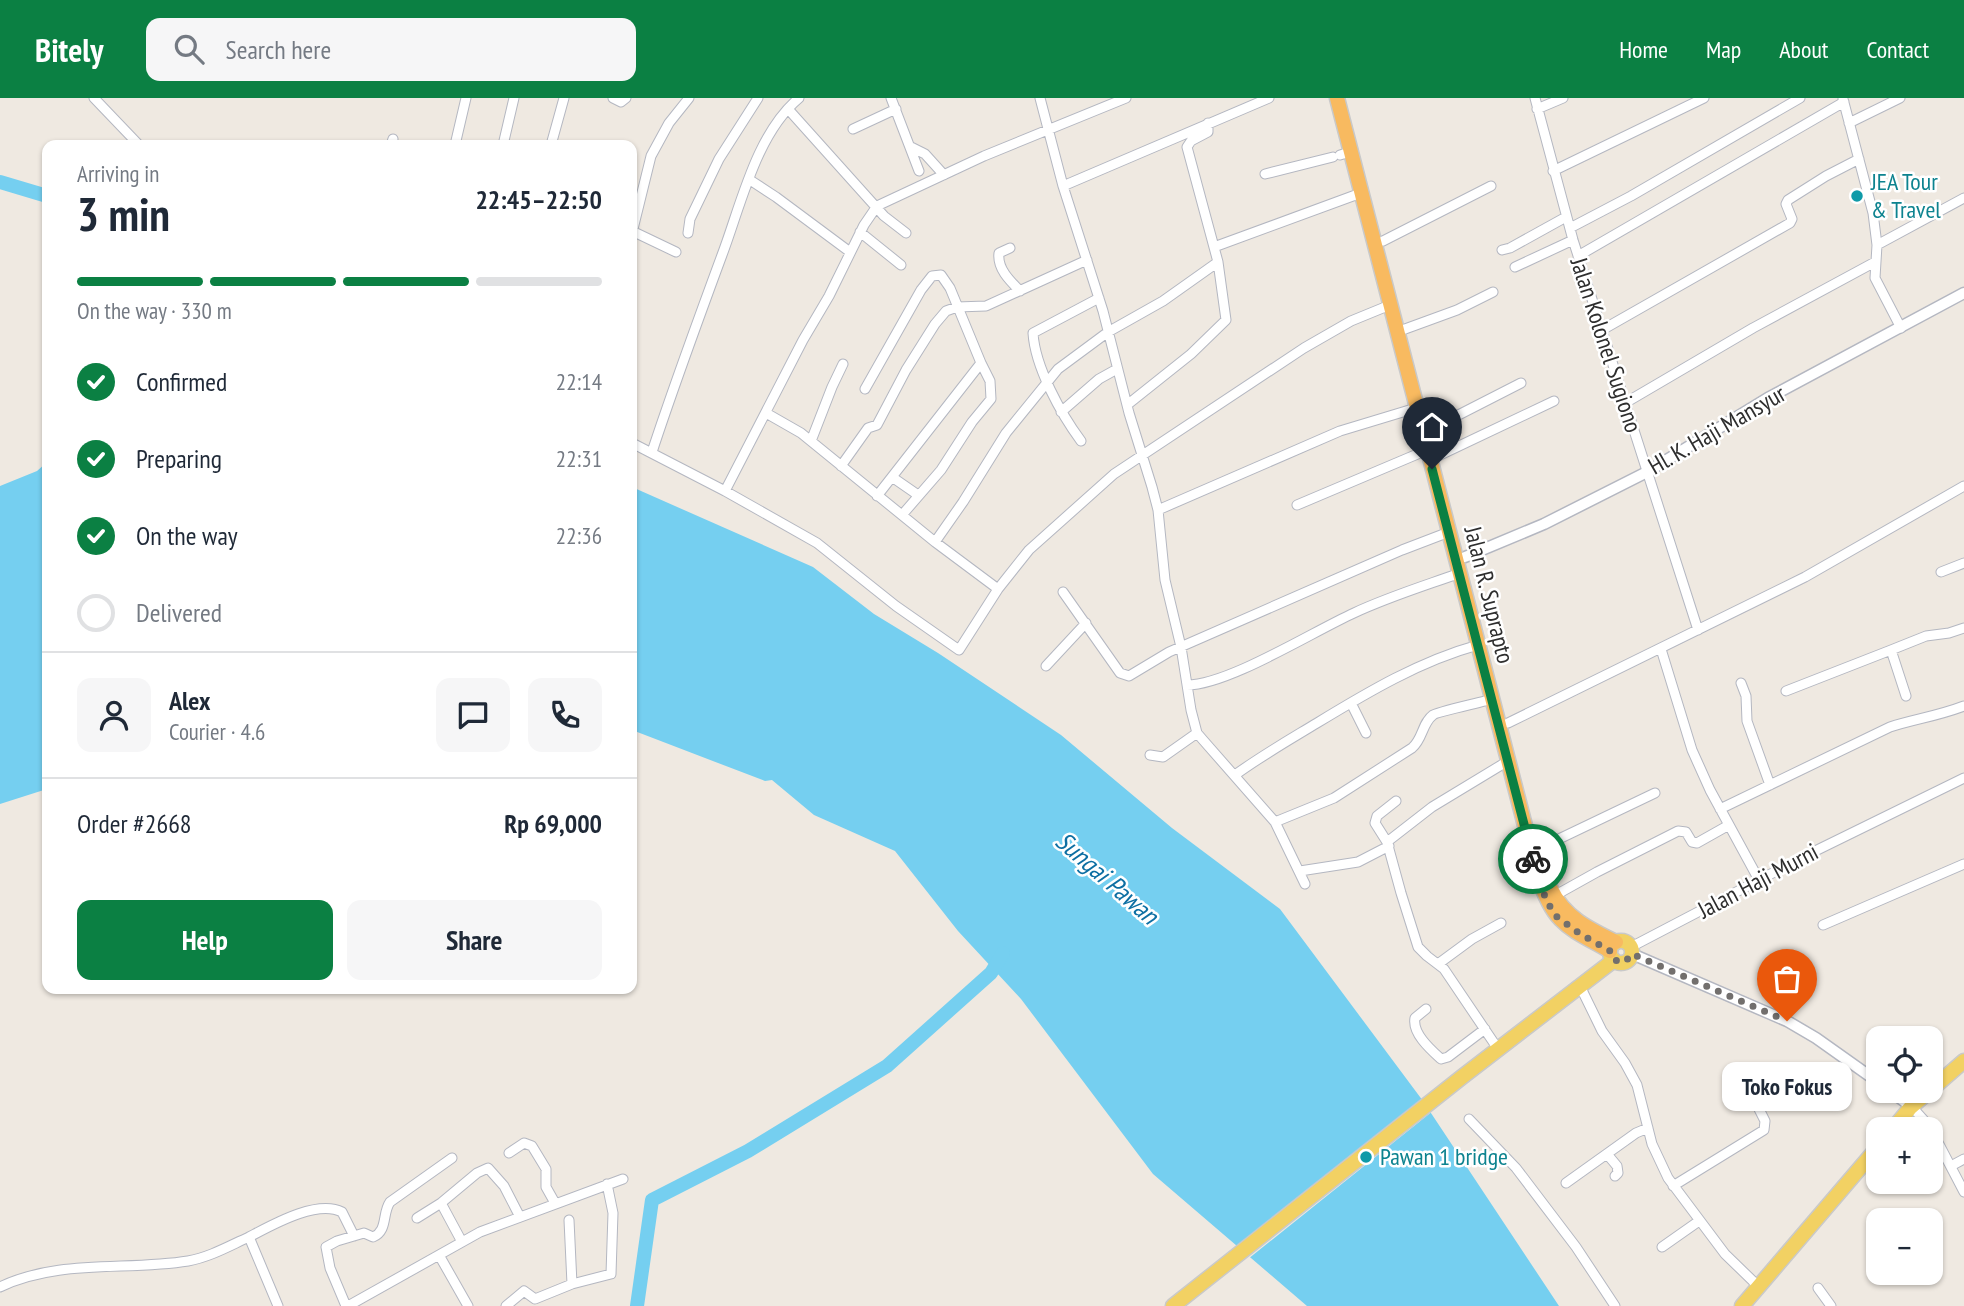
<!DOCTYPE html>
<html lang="en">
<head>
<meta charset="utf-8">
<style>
	body { margin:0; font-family:"PT Sans Narrow",sans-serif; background:#f6f6f7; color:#1f2937; height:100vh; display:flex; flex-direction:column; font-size:26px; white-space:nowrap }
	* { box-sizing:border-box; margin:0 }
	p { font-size:23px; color:#747a83 }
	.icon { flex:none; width:38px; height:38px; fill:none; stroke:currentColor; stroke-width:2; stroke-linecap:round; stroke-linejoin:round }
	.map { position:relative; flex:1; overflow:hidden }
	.panel { position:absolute; left:42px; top:42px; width:595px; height:854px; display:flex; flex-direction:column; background:#fff; border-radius:14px; box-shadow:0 2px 5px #0004 }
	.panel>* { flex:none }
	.tools { position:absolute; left:1866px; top:928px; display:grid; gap:14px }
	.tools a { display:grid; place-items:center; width:77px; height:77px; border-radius:14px; background:#fff; box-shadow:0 2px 5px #0004; font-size:35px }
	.pin { position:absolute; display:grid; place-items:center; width:60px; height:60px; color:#fff; margin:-72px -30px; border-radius:50% 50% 50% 0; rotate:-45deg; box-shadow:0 0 7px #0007 }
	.pin .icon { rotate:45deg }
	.courier { position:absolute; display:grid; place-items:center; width:70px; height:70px; margin:-35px; border:5px solid #0b8043; border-radius:50%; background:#fff; color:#222; box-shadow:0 2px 9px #0007 }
	.bubble { position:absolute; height:49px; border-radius:14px; background:#fff; box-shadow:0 2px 5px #0004; font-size:23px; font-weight:800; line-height:49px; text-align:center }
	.headline em { font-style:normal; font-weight:800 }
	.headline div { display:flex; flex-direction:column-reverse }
	.headline { display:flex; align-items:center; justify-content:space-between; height:119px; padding:0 35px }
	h1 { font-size:46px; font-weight:800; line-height:52px }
	.bar { display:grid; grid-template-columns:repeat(4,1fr); gap:10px 7px; align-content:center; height:84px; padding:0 35px }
	.bar i { height:9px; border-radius:5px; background:#e0e1e3 }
	.bar .selected { background:#0b8043 }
	.bar p { grid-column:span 4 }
	.line { display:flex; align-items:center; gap:18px; padding:0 35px; border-top:2px solid #e0e1e3 }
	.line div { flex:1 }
	.round { display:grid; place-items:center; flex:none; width:74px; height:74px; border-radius:14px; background:#f6f6f7 }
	ol { padding:0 35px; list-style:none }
	li { display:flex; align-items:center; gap:21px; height:77px }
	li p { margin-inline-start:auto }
	li .icon { padding:7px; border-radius:50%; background:#0b8043; color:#fff; stroke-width:4 }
	li:last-child { color:#747a83 }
	li i { width:38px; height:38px; border:4px solid #e0e1e3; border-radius:50% }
	.primary-button { display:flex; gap:14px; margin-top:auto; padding:14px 35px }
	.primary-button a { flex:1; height:80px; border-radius:14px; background:#0b8043; color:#fff; font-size:28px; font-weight:800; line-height:80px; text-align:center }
	.primary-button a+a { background:#f6f6f7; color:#1f2937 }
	header { display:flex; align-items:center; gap:42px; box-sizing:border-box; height:98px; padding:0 35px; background:#0b8043; color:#fff }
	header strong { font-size:33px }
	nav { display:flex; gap:38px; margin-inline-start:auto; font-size:24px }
	.search { width:490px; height:63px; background:#f6f6f7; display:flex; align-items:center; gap:18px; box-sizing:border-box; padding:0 24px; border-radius:14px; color:#747a83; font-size:26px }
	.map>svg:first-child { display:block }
</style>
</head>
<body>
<header>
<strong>Bitely</strong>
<div class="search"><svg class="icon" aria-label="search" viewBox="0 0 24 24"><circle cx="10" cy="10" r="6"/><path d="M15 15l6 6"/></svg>Search here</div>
<nav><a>Home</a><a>Map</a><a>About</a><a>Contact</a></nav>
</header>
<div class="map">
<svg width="1964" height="1208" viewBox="0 0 1964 1208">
	<rect width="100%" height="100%" fill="#efe9e1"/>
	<path fill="#75cff0" d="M47,364V691L0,706V388L37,373Z
		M632,389L813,469L874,516L938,555L1061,637L1172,730L1280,811L1423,1003L1559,1208H1307L1153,1076L1021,901L958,833L895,753L814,717L772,682L765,683L632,632Z"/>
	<path fill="#efe9e1" d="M1427,1002L1434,1012L1248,1161L1238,1153Z"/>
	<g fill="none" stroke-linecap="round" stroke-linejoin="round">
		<path stroke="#75cff0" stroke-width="14" d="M0,84L47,98
			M637,1208L652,1102L748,1053L887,968L991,875L1003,855"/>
		<g stroke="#b4b7c1" stroke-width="11">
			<path id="minor" d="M94,0L139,47
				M613,0L621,4L626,0
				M891,0L919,73
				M1040,0L1063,88L1103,213L1129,315L1152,389L1158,412L1165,482L1181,549L1191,612L1197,635L1203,642L1275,724L1305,786
				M1535,0L1573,142L1698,532
				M1843,1L1873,115L1877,147L1875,180L1901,230
				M788,11L884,118L906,135
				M1537,11L1563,0
				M1849,25L1900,0
				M853,31L896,11
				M391,47L393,41
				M455,47L466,0
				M503,47L514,0
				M551,47L564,0
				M911,49L925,56L944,77
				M1340,57L1350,54
				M1553,73L1704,0
				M1265,76L1333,59
				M750,82L776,99L850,154
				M1063,88L1269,0
				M1570,130L1631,98L1800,0
				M632,133L676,154
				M860,134L901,167
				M632,135L651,58L669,25L689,0
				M688,135L690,121L719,61L758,0
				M1383,143L1491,88
				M1877,147L1964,100
				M1214,149L1361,95
				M1010,150L999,155C997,170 1009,182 1020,193
				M1502,152L1510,150L1566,119
				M1578,158L1844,4
				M1515,169L1573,142
				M1405,231L1457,212L1493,194
				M1602,232L1790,125L1792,121L1786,106L1788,102L1826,78L1859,61
				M865,291L921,192L932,178L941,177L950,190L981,265L877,398
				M1625,305L1753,230L1875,164
				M1127,307L1191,256L1226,222L1218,164
				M1061,314L1099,281L1117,271
				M766,315L801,335L935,444L998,491
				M1431,331L1521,285
				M811,343L832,289L843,266
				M1081,343C1061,316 1035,269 1033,235L1099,200
				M632,345L725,393L817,445L896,508L959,552L998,491L1029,452L1114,376L1304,250L1351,223L1390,207
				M652,354C674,287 698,222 722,157C741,107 756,36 799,0
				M1438,358L1554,303
				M841,368L868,330L877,327L906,272L935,226L946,213L957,209L986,208L1087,162
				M892,379L918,397
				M725,393L803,242L829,198L864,127L877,108L984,58L1126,0
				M1297,407L1427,352
				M1158,412L1340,333L1416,310
				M902,417L941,372L972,324L991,301L990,283L981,265
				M935,444L963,404L1006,335L1058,271L1108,234L1163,203L1218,164L1187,49L1191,43L1208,34V25
				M1941,474L1964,465
				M1063,494L1120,575L1129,578L1169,554L1402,452L1449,434
				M1661,551L1692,652L1710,692L1759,782
				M1046,568L1086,525
				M1741,585L1746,598L1747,623L1770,687
				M1187,587C1228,587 1312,534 1354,515C1388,499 1424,488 1460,475
				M1786,593L1891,552
				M1906,598L1891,552L1926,538L1949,535L1964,530
				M1351,605L1366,635
				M1508,625L1805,479L1964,388
				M1150,657L1163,659L1197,635
				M1235,677C1261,658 1289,642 1317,625C1368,594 1420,563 1478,547
				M1396,703L1377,718L1375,725L1387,744L1401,795L1418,849L1427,858L1444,871L1498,951
				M1720,711L1890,629C1915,621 1938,618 1964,608
				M1275,724L1334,700L1412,650C1423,641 1422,625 1433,617C1436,614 1483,604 1492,601
				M1387,744L1432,709L1508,663
				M1540,750L1655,695
				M1300,773L1358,764L1389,748
				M1554,798L1597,774L1678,733L1686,734L1692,744L1697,745L1729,727
				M1823,827L1964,766
				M1631,849L1809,756L1964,680
				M1438,866L1472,841L1501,825
				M1580,888L1602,933L1625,965L1637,987L1652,1046L1668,1080L1725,1156L1758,1188
				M1426,911L1415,920C1412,935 1430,951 1441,961L1448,959L1485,931
				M1912,1009L1930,1029L1964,1094
				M1469,1021L1516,1070L1576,1149L1615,1208
				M509,1055L524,1045L532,1048L546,1071V1089L555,1105
				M1607,1056L1617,1068L1618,1075L1615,1078
				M1951,1068L1964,1061
				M1566,1085L1636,1035L1648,1030
				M1673,1088L1764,1032L1765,1023L1748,989
				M441,1105L462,1144
				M417,1120L441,1105L477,1075L488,1070L504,1088L520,1119
				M569,1122L572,1186
				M249,1139C272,1127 317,1101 342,1114L354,1138
				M1662,1149L1699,1123
				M439,1157L468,1208
				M0,1189C58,1161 127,1173 188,1163C210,1159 229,1148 249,1139L278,1208
				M1818,1190L1831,1208
				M346,1208L330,1170L326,1149L337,1143L364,1135L373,1139C388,1133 382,1115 390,1104L452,1060
				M348,1208L480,1134L623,1081
				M506,1208L524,1193L535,1201L572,1186L611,1176L613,1115L607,1086"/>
		</g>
		<g stroke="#b4b7c1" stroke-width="13">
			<path id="tertiary" d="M1465,459L1544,426L1647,374L1768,300L1964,195
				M1632,856L1787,923L1816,940L1878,984
				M1889,992L1912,1009"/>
		</g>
		<g stroke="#c9c9c9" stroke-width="17">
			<path id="primary" d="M1610 854a11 11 0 1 1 22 0a11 11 0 1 1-22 0Z
				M1893,1031L1910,1010L1964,963
				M1173,1208L1462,979L1614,862
				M1742,1208L1878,1049"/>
		</g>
		<g stroke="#c9c9c9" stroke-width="17">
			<path id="trunk" d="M1337,0L1538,778C1554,827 1568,829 1610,853
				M1551,791C1564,819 1589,831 1616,844"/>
		</g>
		<use href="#minor" stroke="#fff" stroke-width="9"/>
		<use href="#tertiary" stroke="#fff" stroke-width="10"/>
		<use href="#primary" stroke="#f2d163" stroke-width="14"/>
		<use href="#trunk" stroke="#f8ba60" stroke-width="14"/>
	</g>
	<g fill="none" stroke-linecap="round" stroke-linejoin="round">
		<path stroke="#726f6d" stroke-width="7" stroke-dasharray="0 12.6" d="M1533,761L1546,802L1556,818L1579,835L1610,853L1614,862L1625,864L1632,856L1787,923"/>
		<path stroke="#0b8043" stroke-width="9" d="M1432,371L1533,761"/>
	</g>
	<g fill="#0f9aa8" stroke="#fff" stroke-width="2.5">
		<circle cx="1857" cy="98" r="7"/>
		<circle cx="1366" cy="1059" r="7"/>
	</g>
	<g text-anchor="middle" stroke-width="5" stroke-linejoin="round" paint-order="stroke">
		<g font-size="24" fill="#0d838f" stroke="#fff" text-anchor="start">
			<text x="1871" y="92">JEA Tour<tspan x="1871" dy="28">&amp; Travel</tspan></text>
			<text x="1380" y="1067">Pawan 1 bridge</text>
		</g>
		<g font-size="24" fill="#2e2e2e" stroke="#fff">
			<text transform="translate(1606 247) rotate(72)" y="8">Jalan Kolonel Sugiono</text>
			<text transform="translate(1717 332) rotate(-30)" y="8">Hl. K. Haji Mansyur</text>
			<text transform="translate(1489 497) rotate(76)" y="8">Jalan R. Suprapto</text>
			<text transform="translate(1758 783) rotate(-28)" y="8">Jalan Haji Murni</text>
		</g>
		<g font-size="26" font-style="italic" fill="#0d6fa3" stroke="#fff">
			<text transform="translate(1107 780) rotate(41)" y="9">Sungai Pawan</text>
		</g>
	</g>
</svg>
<div class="tools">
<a><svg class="icon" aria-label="locate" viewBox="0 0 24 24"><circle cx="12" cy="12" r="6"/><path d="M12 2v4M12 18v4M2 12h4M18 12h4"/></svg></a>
<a>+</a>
<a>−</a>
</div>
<div class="pin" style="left:1787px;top:923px;background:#ea580c"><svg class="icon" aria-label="bag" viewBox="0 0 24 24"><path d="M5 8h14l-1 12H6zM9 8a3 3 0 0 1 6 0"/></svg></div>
<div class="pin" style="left:1432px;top:371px;background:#1f2937"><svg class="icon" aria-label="home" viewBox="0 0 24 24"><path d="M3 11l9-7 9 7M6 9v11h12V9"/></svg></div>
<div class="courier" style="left:1533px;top:761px"><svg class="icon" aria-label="bike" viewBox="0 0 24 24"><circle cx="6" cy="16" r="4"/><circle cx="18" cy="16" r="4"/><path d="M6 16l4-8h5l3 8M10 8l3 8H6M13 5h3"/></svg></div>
<div class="bubble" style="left:1722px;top:964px;width:130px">Toko Fokus</div>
<section class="panel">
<div class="headline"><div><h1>3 min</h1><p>Arriving in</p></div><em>22:45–22:50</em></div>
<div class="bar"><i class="selected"></i><i class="selected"></i><i class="selected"></i><i></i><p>On the way · 330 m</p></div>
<ol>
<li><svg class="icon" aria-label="check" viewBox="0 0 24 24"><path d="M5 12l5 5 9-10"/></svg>Confirmed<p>22:14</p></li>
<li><svg class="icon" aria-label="check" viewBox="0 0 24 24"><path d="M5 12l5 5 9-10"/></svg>Preparing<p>22:31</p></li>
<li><svg class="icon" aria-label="check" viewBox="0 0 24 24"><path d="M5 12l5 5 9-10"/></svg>On the way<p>22:36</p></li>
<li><i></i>Delivered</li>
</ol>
<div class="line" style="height:126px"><a class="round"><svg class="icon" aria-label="person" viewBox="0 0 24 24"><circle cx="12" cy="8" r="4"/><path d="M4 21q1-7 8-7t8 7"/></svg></a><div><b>Alex</b><p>Courier · 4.6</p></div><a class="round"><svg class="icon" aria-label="chat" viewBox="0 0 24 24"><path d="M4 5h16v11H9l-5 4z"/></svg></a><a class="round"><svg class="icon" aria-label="phone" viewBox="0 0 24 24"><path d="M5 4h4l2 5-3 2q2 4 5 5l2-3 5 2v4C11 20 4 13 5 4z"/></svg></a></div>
<div class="line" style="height:91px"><div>Order #2668</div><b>Rp 69,000</b></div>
<div class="primary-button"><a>Help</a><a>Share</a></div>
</section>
</div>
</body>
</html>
